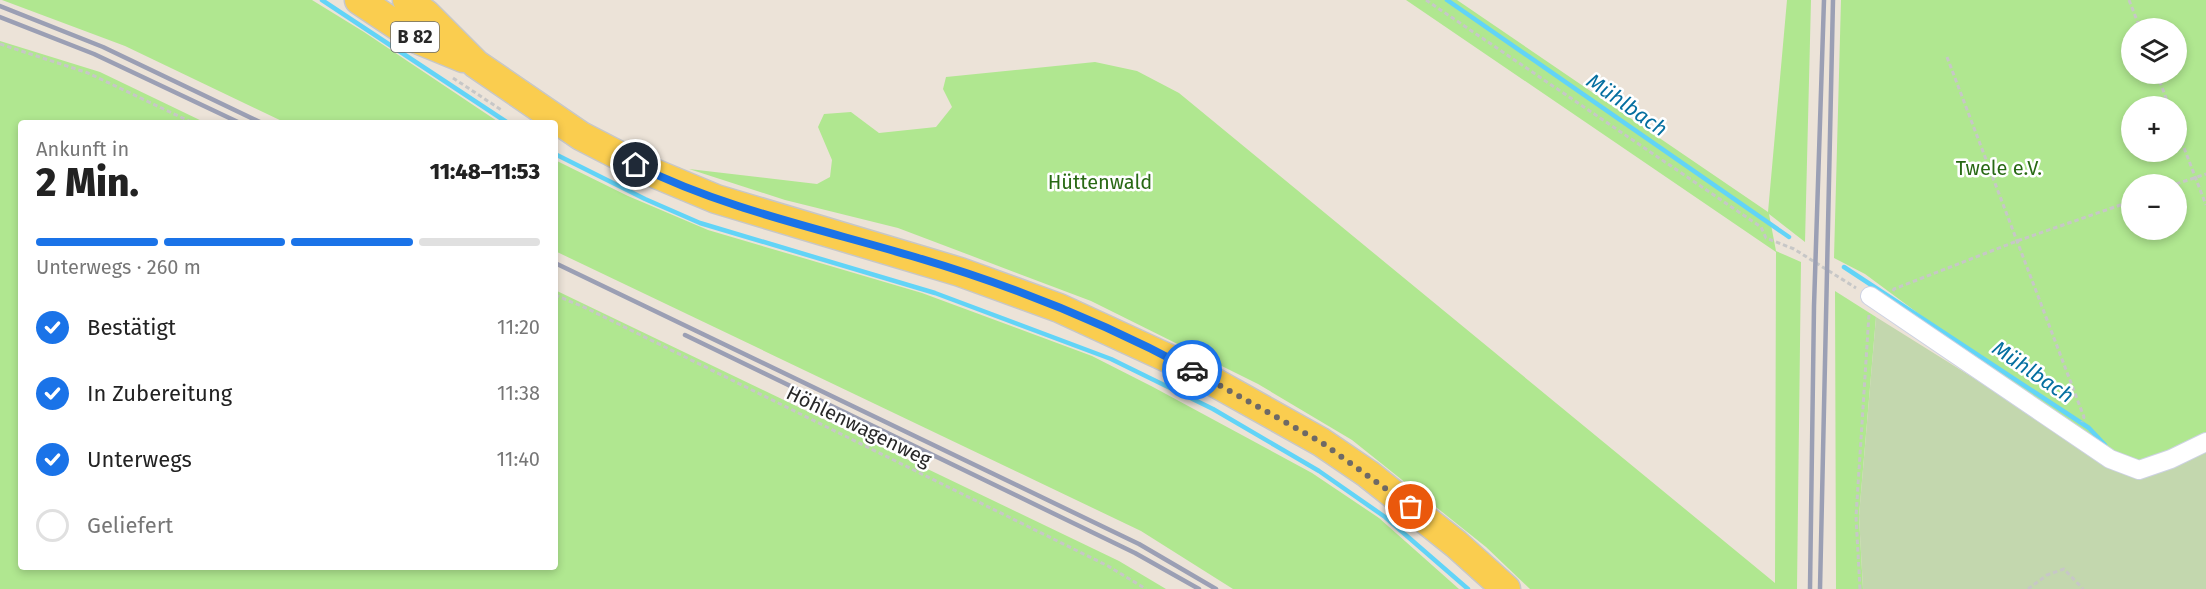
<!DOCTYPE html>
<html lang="de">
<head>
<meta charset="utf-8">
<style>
	body { margin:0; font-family:"Fira Sans",sans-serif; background:#f6f6f6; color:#222; height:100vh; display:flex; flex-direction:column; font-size:22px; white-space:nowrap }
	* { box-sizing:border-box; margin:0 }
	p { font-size:20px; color:#767676 }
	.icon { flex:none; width:33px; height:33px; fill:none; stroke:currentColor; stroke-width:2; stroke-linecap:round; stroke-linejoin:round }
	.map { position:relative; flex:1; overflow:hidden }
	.side { position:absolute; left:18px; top:120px; width:540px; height:450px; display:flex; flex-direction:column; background:#fff; border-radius:6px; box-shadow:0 3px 9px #0003 }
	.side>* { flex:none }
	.fabs { position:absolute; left:2121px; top:18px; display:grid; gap:12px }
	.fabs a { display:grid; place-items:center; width:66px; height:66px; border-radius:50%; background:#fff; box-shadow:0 3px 9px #0003; font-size:30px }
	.pin { position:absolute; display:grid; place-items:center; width:51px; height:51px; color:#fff; margin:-26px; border:3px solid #fff; border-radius:50%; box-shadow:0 2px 6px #0007 }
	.courier { position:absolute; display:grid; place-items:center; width:60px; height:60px; margin:-30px; border:4px solid #1a73e8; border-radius:50%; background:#fff; color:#222; box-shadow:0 2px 8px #0007 }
	.headline em { font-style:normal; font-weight:800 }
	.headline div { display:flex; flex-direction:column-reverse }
	.headline { display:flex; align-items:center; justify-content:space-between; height:102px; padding:0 18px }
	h1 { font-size:39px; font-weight:800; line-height:45px }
	.bar { display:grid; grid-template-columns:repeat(4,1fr); gap:9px 6px; align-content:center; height:72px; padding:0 18px }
	.bar i { height:8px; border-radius:4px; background:#e0e0e0 }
	.bar .current { background:#1a73e8 }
	.bar p { grid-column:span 4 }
	ol { padding:0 18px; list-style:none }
	li { display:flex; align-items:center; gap:18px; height:66px }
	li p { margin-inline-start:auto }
	li .icon { padding:6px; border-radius:50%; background:#1a73e8; color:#fff; stroke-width:4 }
	li:last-child { color:#767676 }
	li i { width:33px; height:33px; border:3px solid #e0e0e0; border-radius:50% }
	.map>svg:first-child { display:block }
</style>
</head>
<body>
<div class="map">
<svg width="2206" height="589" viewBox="0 0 2206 589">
	<rect width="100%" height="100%" fill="#ece3d8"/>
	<path fill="#b0e790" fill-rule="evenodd" d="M2,0H312L364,32L500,123H286L125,46Z
		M1406,0H1457L1768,212L1787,0H1811L1805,242L1769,214L1776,251L1801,262L1797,589H1530L1486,547L1352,440L1258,384L1091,301L898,228L785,200L689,169L817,184L830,177L832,160L818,127L824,114L851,112L879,133L936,127L952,107L943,89L946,77L1095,62L1137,71L1179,93L1775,583L1776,252Z
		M1841,0H2206V439L2139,468L2111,456L1865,274L1834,258ZM2132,28H2176V74H2132ZM2132,106H2176V152H2132ZM2132,184H2176V230H2132Z
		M0,41L100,72L206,123H21V567H555V290L1119,561L1166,589H0Z
		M555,160L628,196L708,230L922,293L1092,356L1153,387L1312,473L1379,518L1459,589H1233L1141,531L555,251Z
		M1835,291L1876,317L1859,516L1863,589H1836Z"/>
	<path fill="#c3d7ae" d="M1876,317L2108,462L2138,474L2206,445V589H1863L1859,516Z"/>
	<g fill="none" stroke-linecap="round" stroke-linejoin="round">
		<path stroke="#62d4f7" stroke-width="4.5" d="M322,0L508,123
			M1447,0L1789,237
			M555,154L645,199L700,223L935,293L1111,359L1213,409L1319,471L1385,517L1468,589
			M1844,267L2089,428L2105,445"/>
		<g stroke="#cdd2e3" stroke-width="20">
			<path id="street" d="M1870,296L2110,459L2139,470L2171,459L2206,442"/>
		</g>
		<g stroke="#c7c7c7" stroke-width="31">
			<path id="primary" d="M359,0L419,40L463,58
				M407,0L426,14L476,64L581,136L649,171L716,199L960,272L1059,308L1187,367L1321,442L1368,474L1456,544L1506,589"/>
		</g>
		<path stroke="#c7c7c7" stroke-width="3" stroke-dasharray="4.5 3" stroke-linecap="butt" d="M1426,0L1761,227L1766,238L1794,249L1856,288
			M2129,0L2140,28
			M0,44L88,73L193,123
			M1947,57L2084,417L2082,422
			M2157,74L2169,106
			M453,78L503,111
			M2176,127L2206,205
			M2176,184L2206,174
			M1893,291L1894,289L2017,241L2132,201
			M555,295L586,308L1108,566L1146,589
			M1860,589L1856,517L1869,314
			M2028,589L2047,575L2064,569L2083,589"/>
		<use href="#street" stroke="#fff" stroke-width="18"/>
		<use href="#primary" stroke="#facd4f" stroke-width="28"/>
		<path stroke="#9b9fb4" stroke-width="4.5" d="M0,6L103,47L262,123
			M0,17L94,54L240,123
			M555,263L1139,544L1216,589
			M685,335L1135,553L1199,589
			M1810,589L1814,306L1824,0
			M1820,589L1833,0"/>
	</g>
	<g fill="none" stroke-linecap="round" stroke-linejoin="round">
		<path stroke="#6d6966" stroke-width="6" stroke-dasharray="0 10.8" d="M1192,370L1321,442L1411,507"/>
		<path stroke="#1a73e8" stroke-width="8" d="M636,165C724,209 821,229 915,257C1010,285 1105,323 1192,370"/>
	</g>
	<g text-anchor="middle" stroke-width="5" stroke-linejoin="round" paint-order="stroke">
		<rect fill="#fff" stroke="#686868" stroke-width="1.5" x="391" y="22" width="48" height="30" rx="4.5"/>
		<g font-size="18" font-weight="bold" fill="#282828">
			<text x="415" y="43">B 82</text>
		</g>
		<g font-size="20" fill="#286914" stroke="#fff">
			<text x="1999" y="175">Twele e.V.</text>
			<text x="1100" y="189">Hüttenwald</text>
		</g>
		<g font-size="20" fill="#282828" stroke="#fff">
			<text transform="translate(859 426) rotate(26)" y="7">Höhlenwagenweg</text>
		</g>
		<g font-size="21" font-style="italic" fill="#046fa0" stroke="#fff">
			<text transform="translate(1627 105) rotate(35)" y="7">Mühlbach</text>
			<text transform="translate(2033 372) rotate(34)" y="7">Mühlbach</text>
		</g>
	</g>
</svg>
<div class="fabs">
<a><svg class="icon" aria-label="layers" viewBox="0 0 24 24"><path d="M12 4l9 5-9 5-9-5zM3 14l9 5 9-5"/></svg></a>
<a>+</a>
<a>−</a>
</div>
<div class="pin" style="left:1411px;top:507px;background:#ea580c"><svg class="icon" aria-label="bag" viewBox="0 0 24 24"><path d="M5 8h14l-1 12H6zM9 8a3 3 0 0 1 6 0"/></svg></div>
<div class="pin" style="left:636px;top:165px;background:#1f2937"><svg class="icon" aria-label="home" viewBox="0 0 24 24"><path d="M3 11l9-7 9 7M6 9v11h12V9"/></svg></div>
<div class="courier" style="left:1192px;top:370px"><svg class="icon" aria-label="car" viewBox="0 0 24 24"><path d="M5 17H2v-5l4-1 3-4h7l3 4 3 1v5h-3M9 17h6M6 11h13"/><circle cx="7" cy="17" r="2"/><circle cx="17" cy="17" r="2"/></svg></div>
<section class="side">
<div class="headline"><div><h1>2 Min.</h1><p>Ankunft in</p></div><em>11:48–11:53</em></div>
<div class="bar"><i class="current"></i><i class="current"></i><i class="current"></i><i></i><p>Unterwegs · 260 m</p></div>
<ol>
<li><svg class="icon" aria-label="check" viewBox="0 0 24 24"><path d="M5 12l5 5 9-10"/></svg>Bestätigt<p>11:20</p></li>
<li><svg class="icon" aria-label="check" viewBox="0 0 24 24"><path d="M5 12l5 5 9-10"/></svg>In Zubereitung<p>11:38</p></li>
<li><svg class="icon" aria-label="check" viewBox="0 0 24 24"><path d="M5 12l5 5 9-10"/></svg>Unterwegs<p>11:40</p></li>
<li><i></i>Geliefert</li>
</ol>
</section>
</div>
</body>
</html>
